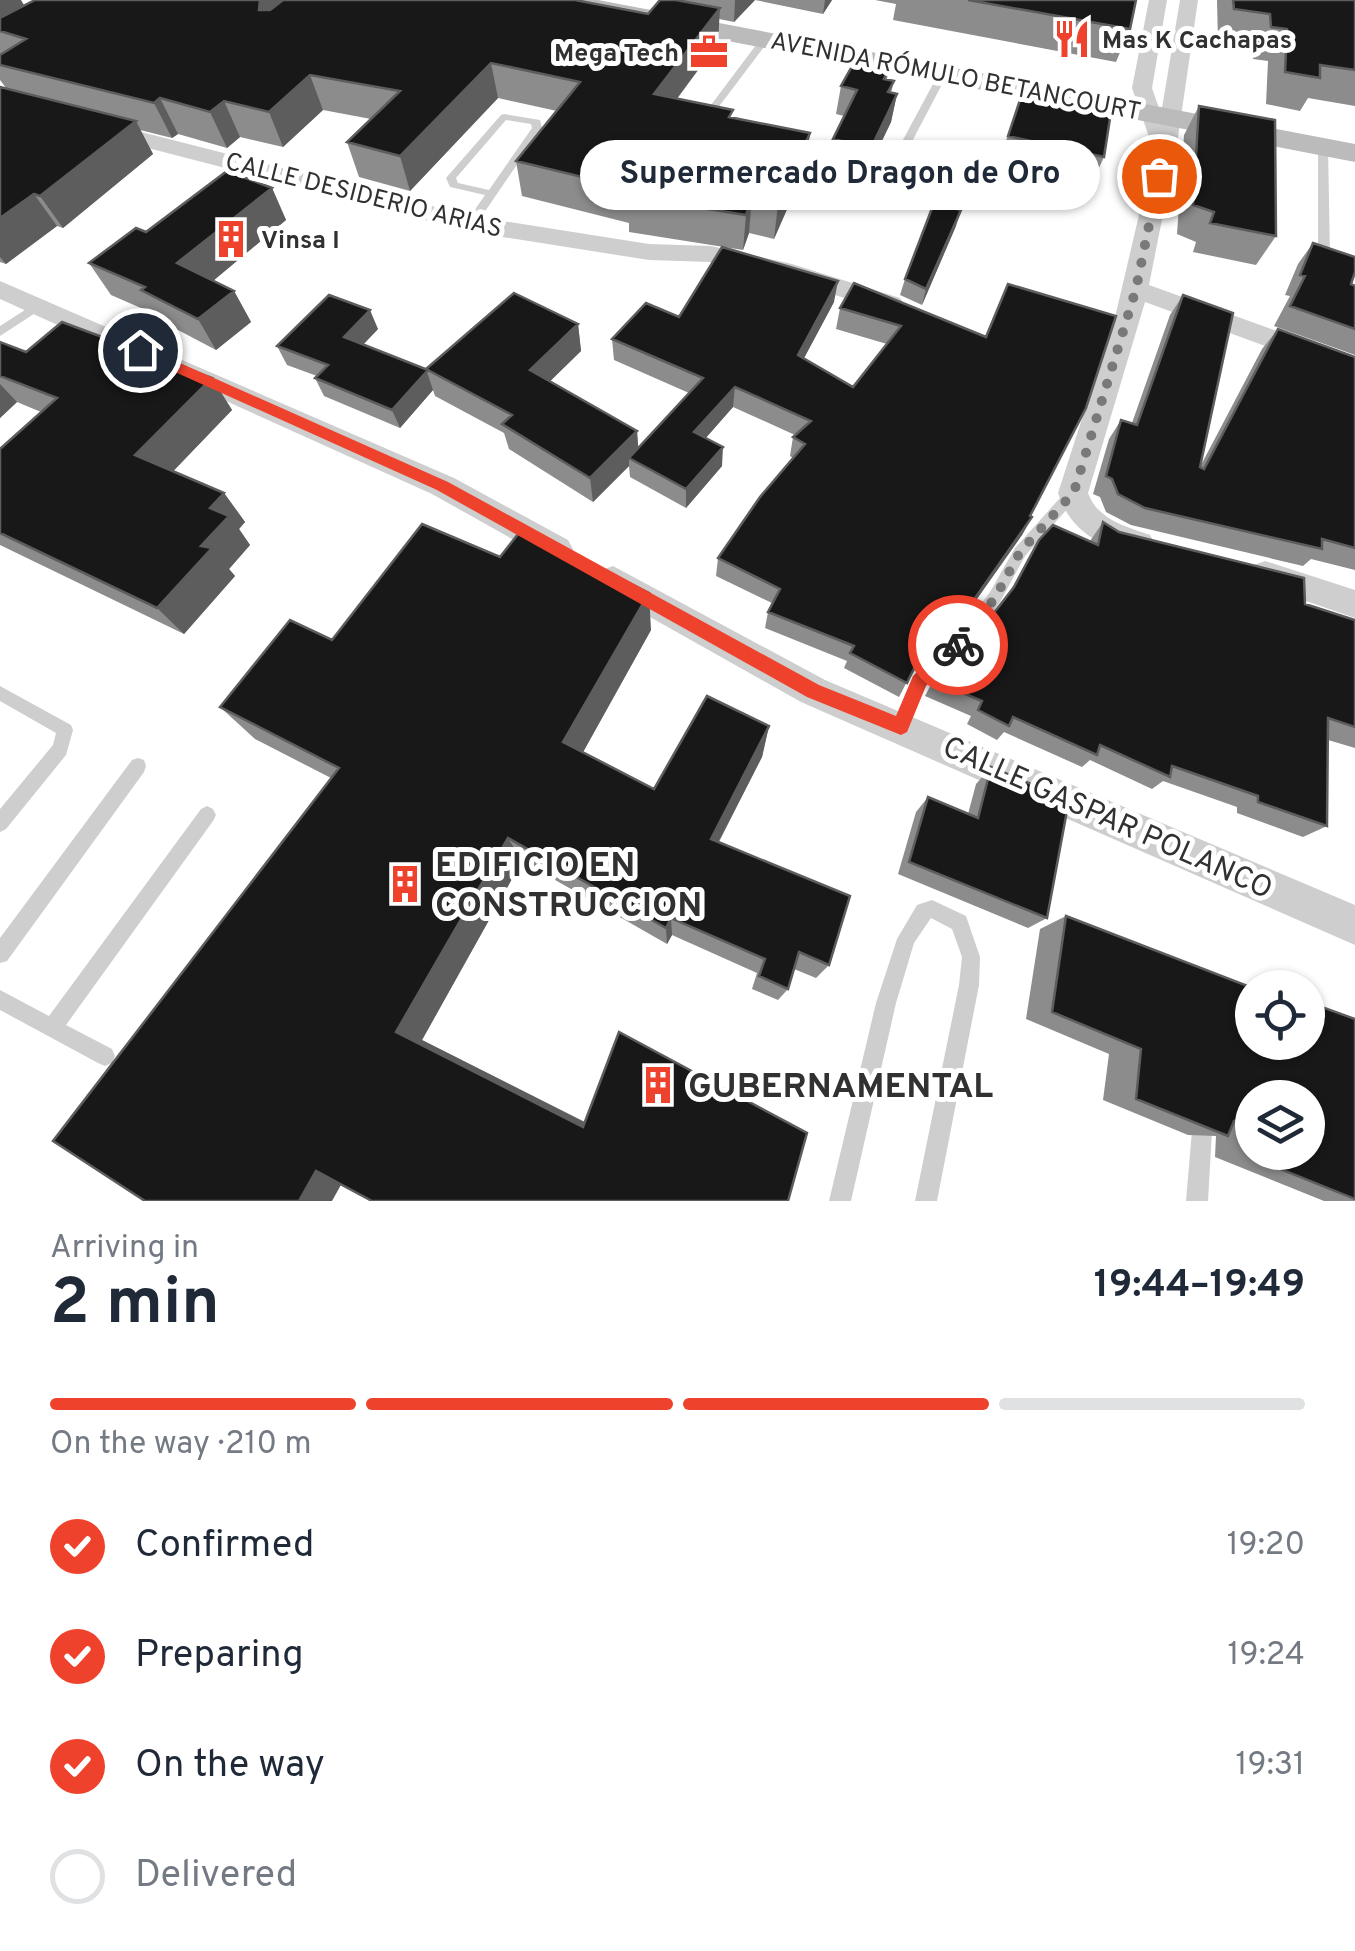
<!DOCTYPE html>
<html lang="en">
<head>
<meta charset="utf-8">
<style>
	body { margin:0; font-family:Overpass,sans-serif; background:#f2f2f3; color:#1f2937; height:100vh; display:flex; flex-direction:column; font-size:38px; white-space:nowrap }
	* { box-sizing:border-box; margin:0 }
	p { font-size:32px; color:#747a83 }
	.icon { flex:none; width:55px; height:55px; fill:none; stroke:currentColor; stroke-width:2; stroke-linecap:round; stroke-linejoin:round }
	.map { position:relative; height:1201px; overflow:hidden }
	.drawer { display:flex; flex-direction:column; background:#fff; flex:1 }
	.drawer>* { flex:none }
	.buttons { position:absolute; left:1235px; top:970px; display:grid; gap:20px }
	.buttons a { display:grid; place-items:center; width:90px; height:90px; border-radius:50%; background:#fff; box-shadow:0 2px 8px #0004; font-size:50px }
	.pin { position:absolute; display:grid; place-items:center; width:85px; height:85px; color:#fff; margin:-42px; border:5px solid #fff; border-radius:50%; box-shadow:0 2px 10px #0007 }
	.courier { position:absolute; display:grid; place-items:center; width:100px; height:100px; margin:-50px; border:8px solid #ef422c; border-radius:50%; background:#fff; color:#222; box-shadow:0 2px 12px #0007 }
	.bubble { position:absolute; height:70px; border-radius:35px; background:#fff; box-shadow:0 2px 8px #0004; font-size:32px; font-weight:700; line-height:70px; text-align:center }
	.overview em { font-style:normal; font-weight:700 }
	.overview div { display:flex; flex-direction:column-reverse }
	.overview { display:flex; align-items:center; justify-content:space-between; height:170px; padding:0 50px }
	h1 { font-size:65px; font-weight:700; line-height:75px }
	.bar { display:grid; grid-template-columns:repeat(4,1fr); gap:15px 10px; align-content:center; height:120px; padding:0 50px }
	.bar i { height:12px; border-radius:8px; background:#e0e1e3 }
	.bar .on { background:#ef422c }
	.bar p { grid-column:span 4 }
	ol { padding:0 50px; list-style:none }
	li { display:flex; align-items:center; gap:30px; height:110px }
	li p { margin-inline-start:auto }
	li .icon { padding:10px; border-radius:50%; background:#ef422c; color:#fff; stroke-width:4 }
	li:last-child { color:#747a83 }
	li i { width:55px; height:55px; border:5px solid #e0e1e3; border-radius:50% }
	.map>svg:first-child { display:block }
</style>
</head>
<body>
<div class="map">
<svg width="1355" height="1201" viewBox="0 0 1355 1201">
	<rect width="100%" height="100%" fill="#fff"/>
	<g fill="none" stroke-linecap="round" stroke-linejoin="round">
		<path fill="#cecece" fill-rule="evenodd" d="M762,37L770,39L711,117H705V113Z
			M940,71L948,73L907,151L898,153L897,151Z
			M504,114L540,120L542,128L475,226H467L465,224L485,195L450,187L446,178L501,115ZM506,120L531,124L532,128L489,190L458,183L456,178Z
			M1323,143L1328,146L1330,257L1324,261L1318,257V146Z
			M39,301L43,302V308L0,336V326Z
			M1073,488L1078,489L1080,493L1078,497L1025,556L1000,602L963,650L925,686L907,731L901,734L895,731L893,726L913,676L953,640L990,592L1015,548L1068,489Z
			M0,686L71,725L73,730L66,755L6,829L0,832V809L53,745L56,733L0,701Z
			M138,758L144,760L146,766L144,772L7,961L0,963V938L132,760Z
			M207,806L213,809L216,815L213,821L66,1025L112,1049L115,1056L112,1063L105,1066L98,1063L0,1010V990L49,1016L201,809Z
			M932,900L966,916L980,957L979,985L937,1201H915L959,985L962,957L952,929L931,918L914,943L896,1003L851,1201H829L876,1003L897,939L917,905Z
			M1202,1121L1209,1124L1212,1131L1208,1201H1186L1192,1131L1195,1124Z"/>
		<path fill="#cecece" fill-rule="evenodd" d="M1149,0H1167L1152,88L1161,114L1180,0H1198L1177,144L1149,285L1355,359V379L1145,302L1088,493C1098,520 1125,526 1150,535L1155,544L1150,553L1139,557C1101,546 1071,533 1058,493L1116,313L1154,151L1132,88Z
			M102,122L471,216L649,244L711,246L792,264L900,298L904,304L891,313L779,277L711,262L649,260L471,232L94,134L91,129L94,124Z
			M0,281L454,478L568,540L573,549L568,558L557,562L546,558L432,494L0,299Z
			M1265,561L1355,590V618L1254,583L1249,574L1254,565Z
			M613,566L825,680L1355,905V945L801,702L602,590L597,580L602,570Z"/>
		<path fill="#bbb" fill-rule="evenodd" d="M544,0H598L1355,144V162L557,8Z"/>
	</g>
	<path fill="#8c8c8c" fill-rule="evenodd" d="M0,0L24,5L648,14L679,0H755L734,22L719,19L718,43L677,99L733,118L810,133L805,168L774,239L749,233L743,250L629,232V223L522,196L516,161L557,111L498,98L410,191L359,177L347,142L371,119L323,110L283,147L240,137L227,148L178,134L172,138L140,130L153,154L63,228L57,226L6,264L0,262V87L6,88L0,80Z
		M755,0H832L823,14Z
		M875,0H1136L1130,29L1116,62L893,20L896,4Z
		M1217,0H1355V106L1308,98L1300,111L1266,104L1268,61L1253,59L1252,46L1218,41Z
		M889,68L887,79L894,81L891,93L897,94L891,122L865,176L829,167L833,139L844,116L836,114L841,86Z
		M1022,94L1104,157L1091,185L998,164Z
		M1199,106L1276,236L1256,265L1193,252L1196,242L1177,234L1184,135Z
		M272,188L286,220L213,281L234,291L251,322L216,350L161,321L157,315L111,295L89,263L146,232Z
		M956,226L922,305L900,295L905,279Z
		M1313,243L1351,284L1355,286V355L1274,326L1290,296L1285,295L1298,264Z
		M1183,295L1200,467L1262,349L1278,329L1355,357V570L1311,559L1303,566L1131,525L1106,512L1100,497L1093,494L1109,439L1121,420L1132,423L1170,315Z
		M834,302L804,358L853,387L887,344L836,329L840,308L986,337L1030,516L1032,517L1022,535L950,637L912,672L899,697L844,668L847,661L765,628L768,612L772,603L716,576L718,558L793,458L790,456L793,437L795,435L733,407L706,438L722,466L686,508L630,477L629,466L593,502L509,449L504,433L435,396L433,390L400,428L324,396L315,378L317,376L287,365L277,346L378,329L363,345L427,370L578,324L581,351L550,381L637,431L638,448L689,393L614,360L612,339L679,317Z
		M0,342L26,352L212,378L232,410L173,471L224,493L245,522L239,529L250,545L229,569L235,576L184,634L0,545V449L41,412L17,402L0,418Z
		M1103,522L1119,532L1305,604L1355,620V748L1328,740L1327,826L1303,837L1237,813V807L1163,781L1152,789L1090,760L1082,767L1004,732L997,740L967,724L971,716L925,696L937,673L976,636L1008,595L1039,540L1090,541Z
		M500,557L651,630L583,752L654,789L769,726L762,757L719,842L829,965L816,978L794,969L788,989L778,1000L752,989L757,973L672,935L667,944L522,861L422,1040L585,1122L807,1133L372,1201L331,778L255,739L220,707L332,640Z
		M991,767L1047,918L1028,928L898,874L916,812L928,797L968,814L976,784Z
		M1066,916L1252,987L1262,985L1268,988H1252L1355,1019V1201H1324L1215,1157L1216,1136L1188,1135L1103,1100L1109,1054L1026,1019L1040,929ZM1252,1098L1308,1152H1252Z"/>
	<path fill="#5d5d5d" d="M0,0H21L35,24L0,31Z
		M260,0H317L273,35L259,10Z
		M735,0H755L734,22Z
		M825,0H832L823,14Z
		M720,8L718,43L654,129V94Z
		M491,63L498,98L410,191L400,156Z
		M310,75L323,110L283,147L269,112Z
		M897,94L891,122L865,176L871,148Z
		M160,98L178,134L172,138L154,103Z
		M224,101L240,137L227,148L210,112Z
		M136,121L153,154L63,228L40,196Z
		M810,133L805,168L774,239L778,204Z
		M272,188L286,220L196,295L177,263Z
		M34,194L57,226L6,264L0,257V218Z
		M752,197L749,233L743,250L746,215Z
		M961,210L956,226L922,305L926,289Z
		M838,281L834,302L795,375L798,355Z
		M234,291L251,322L216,350L198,319Z
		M370,310L378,329L352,356L344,337Z
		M578,324L581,351L535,396L530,370Z
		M427,372L433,390L400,428L392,410Z
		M212,378L232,410L160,485L135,455Z
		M0,384L17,402L0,418Z
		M735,387L733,407L694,451V432Z
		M637,431L639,457L629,458V466L593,502L590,478Z
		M723,447L722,466L686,508V489Z
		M224,493L245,522L239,529L250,545L229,569L235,576L184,634L157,608L201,546L210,508Z
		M1032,517L1022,535L950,637L910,673L919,658Z
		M649,593L651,630L572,772L563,742Z
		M769,726L762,757L708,862L711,839Z
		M508,838L522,861L422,1040L592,1126L583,1127L396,1032Z
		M671,918L672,935L667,944L666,928Z
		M352,1165L332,1201H299L316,1171Z"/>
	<path fill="#181818" stroke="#5d5d5d" stroke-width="2.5" d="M35,0H260L259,10H270L283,0H575L648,14L660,0H676L720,8L654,94L733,110L729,117L810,133L778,204L752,197L746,215L627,196L632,189L516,161L580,82L491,63L400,156L347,142L400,91L310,75L269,112L224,101L210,112L160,98L154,103L0,65V55L26,39L0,31V18Z
		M968,0H1136L1130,29Z
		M1233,0H1355V70L1320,65V78L1285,72L1287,29L1271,27L1270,14L1234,9Z
		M855,61L889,68L884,79L894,81L888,92L897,94L871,148L833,139L857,90L841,86Z
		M0,87L136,121L40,196L34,194L0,218Z
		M1022,94L1111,112L1104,157L1008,136Z
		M1199,106L1275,120L1276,236L1210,223L1214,212L1193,205Z
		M227,171L272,188L177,263L234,291L198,319L141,290L145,287L89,263L136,228L146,232Z
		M934,203L961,210L926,289L905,279Z
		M1313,243L1355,257V272L1351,284L1355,286V329L1290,306L1305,276L1300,275Z
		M722,247L838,281L798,355L853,387L901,326L840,308L854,283L986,337L1008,284L1116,316L1086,408L1030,516L1032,517L959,621L919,658L907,683L850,653L854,646L768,612L780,589L718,558L760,497L805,444L793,437L811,421L735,387L694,432L723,447L686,489L629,458L703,378L612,339L646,303L679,317Z
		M514,293L578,324L530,370L637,431L590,478L502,424L512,415L426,369Z
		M329,295L370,310L344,337L428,370L392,410L315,378L328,365L277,346Z
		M1183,295L1233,313L1200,467L1204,469L1278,329L1355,357V548L1322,539V549L1145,508L1118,494L1112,479L1106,476L1121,420L1137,425Z
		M62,322L212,378L135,455L224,493L210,508L229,516L201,546L212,548L157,608L0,533V449L57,398L0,376V342L26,352Z
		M1103,522L1119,532L1304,578L1305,604L1355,620V727L1328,718L1327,826L1258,802V796L1172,766L1170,777L1100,745L1097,755L1013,717L1009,726L978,710L982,701L934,681L937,673L976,636L1014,587L1039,540L1053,525L1098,545Z
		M422,524L500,557L522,529L649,593L563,742L654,789L707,696L769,726L711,839L850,896L829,965L799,952L788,989L759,976L765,959L671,918L666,928L508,838L396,1032L583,1127L619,1032L807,1133L788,1201H372L316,1171L299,1201H145L53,1141L339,768L220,707L290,620L332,640Z
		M991,767L1069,800L1047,918L909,862L928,797L978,818Z
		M1066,916L1253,988L1252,1042H1308V1002L1355,1019V1199L1258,1160V1152H1308V1098H1252V1121L1242,1118L1234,1121L1228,1136L1136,1099L1141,1049L1052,1012Z"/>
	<path fill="#ef422c" d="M135,347H144L448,482L819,685L896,716L913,676L952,639H964L966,645L926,686L907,732L901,735L807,697L437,490L135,354Z"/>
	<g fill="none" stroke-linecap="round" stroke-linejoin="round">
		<path stroke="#797979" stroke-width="10" stroke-dasharray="0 18" d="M958,645L995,598L1020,552L1074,492L1136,289L1159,176"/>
	</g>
	<defs>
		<g id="restaurant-bare" transform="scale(3)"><path d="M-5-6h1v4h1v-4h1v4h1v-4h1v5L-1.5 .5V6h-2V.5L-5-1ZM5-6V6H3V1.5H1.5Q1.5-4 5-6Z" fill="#ef422c" stroke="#fff" stroke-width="2.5" paint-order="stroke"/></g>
		<g id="office-bare" transform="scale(3)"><path d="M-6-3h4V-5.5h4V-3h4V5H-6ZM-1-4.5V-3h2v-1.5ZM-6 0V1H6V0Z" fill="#ef422c" stroke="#fff" stroke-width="2.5" paint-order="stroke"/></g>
		<g id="building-bare" transform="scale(3)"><path d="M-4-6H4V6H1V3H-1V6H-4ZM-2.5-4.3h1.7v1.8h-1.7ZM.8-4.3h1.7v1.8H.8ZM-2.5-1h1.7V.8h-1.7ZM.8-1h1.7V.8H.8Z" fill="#ef422c" stroke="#fff" stroke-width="2.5" paint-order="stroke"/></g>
	</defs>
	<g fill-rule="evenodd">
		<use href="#restaurant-bare" x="1072" y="39"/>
		<use href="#office-bare" x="709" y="52"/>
		<use href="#building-bare" x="231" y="239"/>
		<use href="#building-bare" x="405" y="884"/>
		<use href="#building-bare" x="658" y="1085"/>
	</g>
	<g text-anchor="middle" stroke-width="10" stroke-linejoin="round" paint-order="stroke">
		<g font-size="25" font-weight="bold" fill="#313131" stroke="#fff" text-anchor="start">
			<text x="1102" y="48">Mas K Cachapas</text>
			<text x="679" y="61" text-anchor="end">Mega Tech</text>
			<text x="261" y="248">Vinsa I</text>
		</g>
		<g font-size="25" fill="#313131" stroke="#fff">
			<text transform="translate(956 75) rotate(11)" y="9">AVENIDA RÓMULO BETANCOURT</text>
			<text transform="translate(364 194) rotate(14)" y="9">CALLE DESIDERIO ARIAS</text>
		</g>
		<g font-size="30" fill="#313131" stroke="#fff">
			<text transform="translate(1108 817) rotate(24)" y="10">CALLE GASPAR POLANCO</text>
		</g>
		<g font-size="35" font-weight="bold" fill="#313131" stroke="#fff" text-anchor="start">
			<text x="435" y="876">EDIFICIO EN<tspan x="435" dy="40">CONSTRUCCION</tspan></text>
			<text x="688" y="1097">GUBERNAMENTAL</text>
		</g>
	</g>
</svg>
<div class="buttons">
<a><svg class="icon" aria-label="locate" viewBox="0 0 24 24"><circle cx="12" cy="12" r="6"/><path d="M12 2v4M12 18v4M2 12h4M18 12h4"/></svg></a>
<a><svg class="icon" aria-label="layers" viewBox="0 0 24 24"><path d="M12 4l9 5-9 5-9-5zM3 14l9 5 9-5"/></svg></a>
</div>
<div class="pin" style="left:1159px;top:176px;background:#ea580c"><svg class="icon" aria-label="bag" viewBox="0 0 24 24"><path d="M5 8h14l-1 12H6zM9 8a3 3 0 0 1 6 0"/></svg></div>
<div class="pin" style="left:140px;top:350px;background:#1f2937"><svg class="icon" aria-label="home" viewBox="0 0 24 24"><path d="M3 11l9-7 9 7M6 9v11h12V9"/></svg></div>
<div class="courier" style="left:958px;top:645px"><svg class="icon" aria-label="bike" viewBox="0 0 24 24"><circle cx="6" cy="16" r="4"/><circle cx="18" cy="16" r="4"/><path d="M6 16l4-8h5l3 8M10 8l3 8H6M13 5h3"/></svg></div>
<div class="bubble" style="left:580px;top:140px;width:520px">Supermercado Dragon de Oro</div>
</div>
<section class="drawer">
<div class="overview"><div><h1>2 min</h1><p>Arriving in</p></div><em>19:44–19:49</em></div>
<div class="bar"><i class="on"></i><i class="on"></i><i class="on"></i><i></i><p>On the way · 210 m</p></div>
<ol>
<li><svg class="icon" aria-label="check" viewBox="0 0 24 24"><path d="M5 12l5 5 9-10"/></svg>Confirmed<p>19:20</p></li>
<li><svg class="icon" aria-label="check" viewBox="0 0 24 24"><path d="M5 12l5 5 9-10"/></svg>Preparing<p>19:24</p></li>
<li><svg class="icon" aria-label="check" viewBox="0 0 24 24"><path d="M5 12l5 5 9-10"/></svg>On the way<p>19:31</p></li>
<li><i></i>Delivered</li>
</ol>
</section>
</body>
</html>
